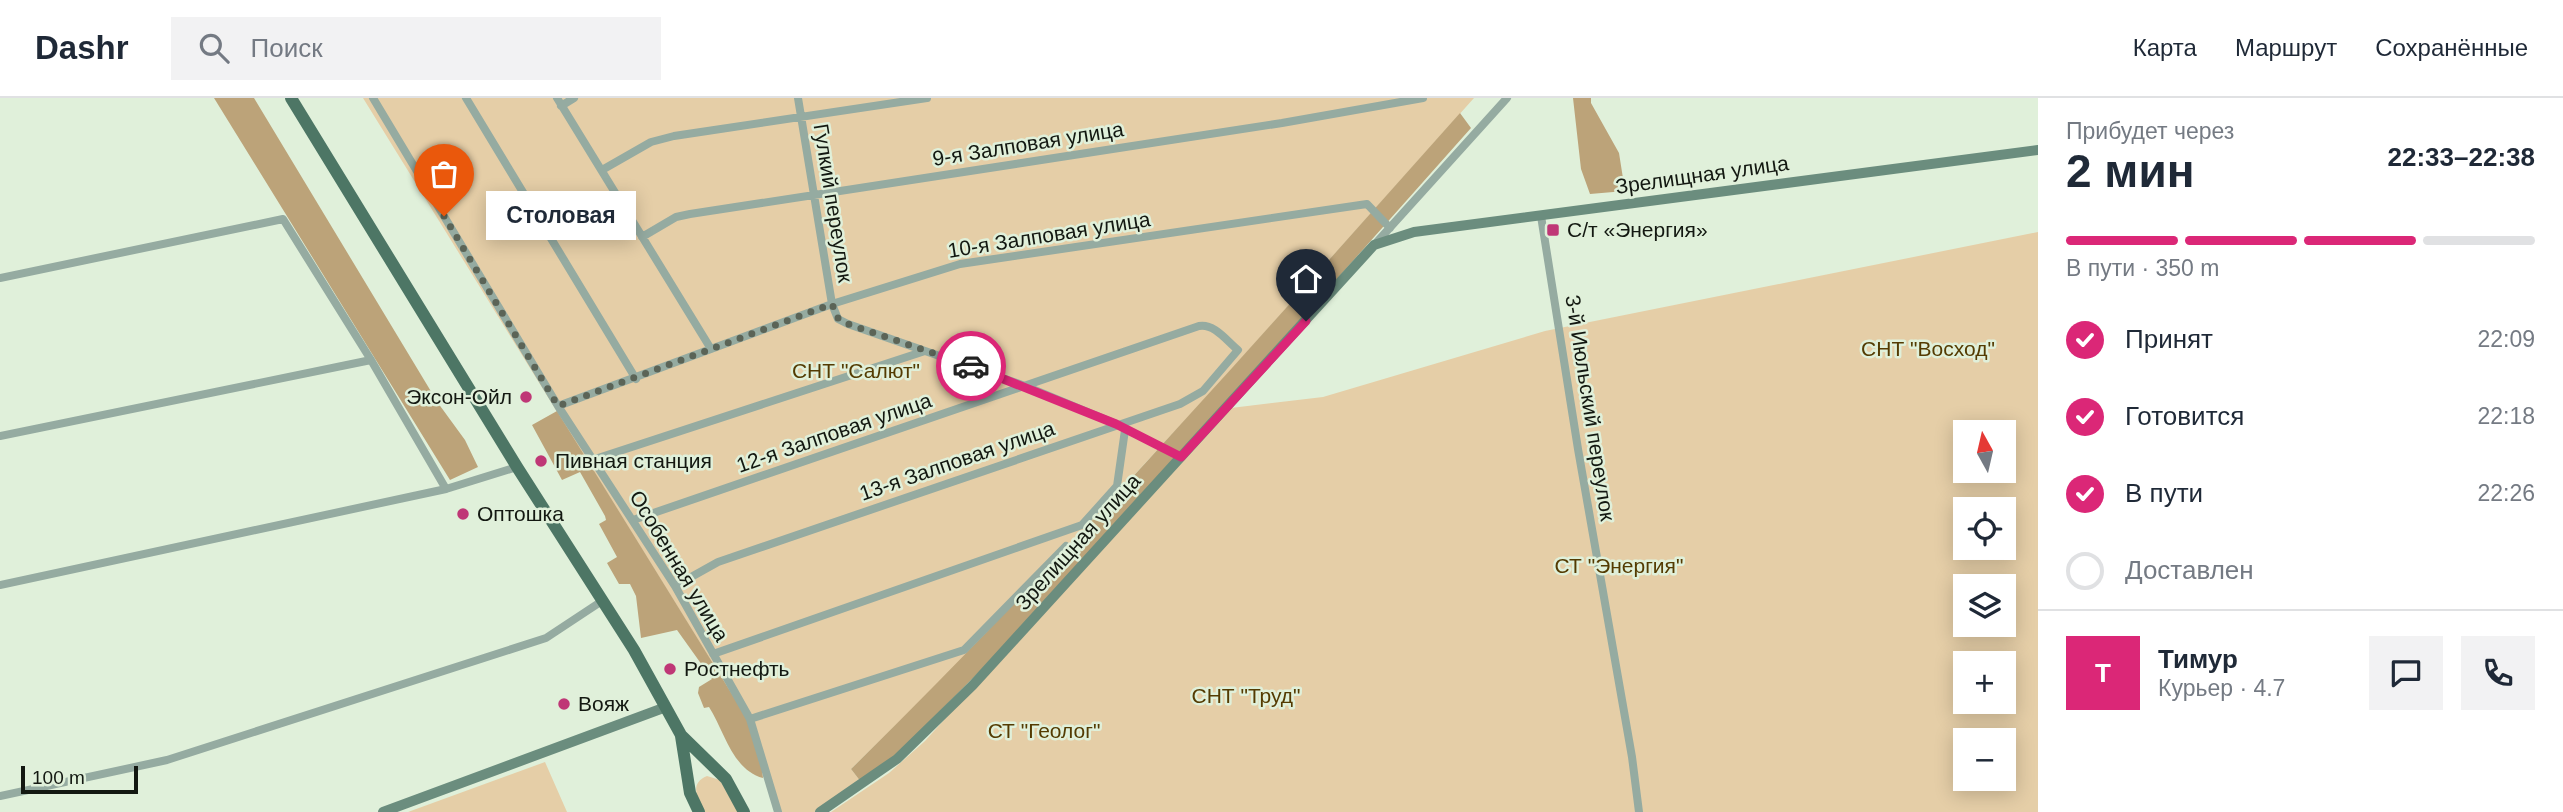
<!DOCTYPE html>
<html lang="ru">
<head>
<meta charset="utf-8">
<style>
	body { margin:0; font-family:Helvetica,sans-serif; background:#f2f2f3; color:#1f2937; height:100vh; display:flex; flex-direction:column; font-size:26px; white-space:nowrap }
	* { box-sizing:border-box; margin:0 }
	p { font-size:23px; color:#747a83 }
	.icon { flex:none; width:38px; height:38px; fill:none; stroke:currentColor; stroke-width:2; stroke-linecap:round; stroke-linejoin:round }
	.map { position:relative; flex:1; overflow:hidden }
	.drawer { display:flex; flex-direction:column; background:#fff; width:525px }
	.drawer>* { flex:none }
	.needle { width:46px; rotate:352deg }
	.fabs { position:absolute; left:1953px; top:322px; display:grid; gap:14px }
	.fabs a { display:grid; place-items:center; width:63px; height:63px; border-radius:0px; background:#fff; box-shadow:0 4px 18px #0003; font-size:35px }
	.scale { position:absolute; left:21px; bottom:18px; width:117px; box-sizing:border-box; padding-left:7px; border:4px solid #131811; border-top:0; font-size:19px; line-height:24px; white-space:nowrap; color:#131811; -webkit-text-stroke:5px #e0f0da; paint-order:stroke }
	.pin { position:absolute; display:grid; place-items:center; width:60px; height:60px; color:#fff; margin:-72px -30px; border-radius:50% 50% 50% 0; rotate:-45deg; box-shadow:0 0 7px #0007 }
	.pin .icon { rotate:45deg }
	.courier { position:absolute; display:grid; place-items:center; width:70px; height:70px; margin:-35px; border:5px solid #db2777; border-radius:50%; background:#fff; color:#222; box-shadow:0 2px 9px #0007 }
	.bubble { position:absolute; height:49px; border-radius:0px; background:#fff; box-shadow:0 4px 18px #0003; font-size:23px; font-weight:600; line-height:49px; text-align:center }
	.summary em { font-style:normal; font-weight:600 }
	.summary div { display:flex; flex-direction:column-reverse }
	.summary { display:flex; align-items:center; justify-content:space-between; height:119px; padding:0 28px }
	h1 { font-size:46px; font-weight:600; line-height:52px }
	.bar { display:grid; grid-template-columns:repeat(4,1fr); gap:10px 7px; align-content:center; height:84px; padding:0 28px }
	.bar i { height:9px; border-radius:5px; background:#e0e1e3 }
	.bar .on { background:#db2777 }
	.bar p { grid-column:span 4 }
	.line { display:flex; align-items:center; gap:18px; padding:0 28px; border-top:2px solid #e0e1e3 }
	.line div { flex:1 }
	.round { display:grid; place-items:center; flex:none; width:74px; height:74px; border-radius:0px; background:#f2f2f3 }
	ol { padding:0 28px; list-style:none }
	li { display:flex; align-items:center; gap:21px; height:77px }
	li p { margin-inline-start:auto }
	li .icon { padding:7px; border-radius:50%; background:#db2777; color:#fff; stroke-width:4 }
	li:last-child { color:#747a83 }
	li i { width:38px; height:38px; border:4px solid #e0e1e3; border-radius:50% }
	header { display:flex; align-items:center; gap:42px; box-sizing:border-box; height:98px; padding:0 35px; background:#fff; border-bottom:2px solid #e0e1e3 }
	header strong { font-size:33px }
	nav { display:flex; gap:38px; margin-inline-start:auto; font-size:24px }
	.search { width:490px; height:63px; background:#f2f2f3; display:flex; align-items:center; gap:18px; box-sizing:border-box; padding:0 24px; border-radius:0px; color:#747a83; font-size:26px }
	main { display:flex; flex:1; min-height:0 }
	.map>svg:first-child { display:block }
</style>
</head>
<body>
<header>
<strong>Dashr</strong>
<div class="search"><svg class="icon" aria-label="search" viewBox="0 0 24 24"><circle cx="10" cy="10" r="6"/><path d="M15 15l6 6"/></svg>Поиск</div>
<nav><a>Карта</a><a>Маршрут</a><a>Сохранённые</a></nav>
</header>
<main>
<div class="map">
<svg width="2038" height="714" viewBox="0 0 2038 714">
	<rect width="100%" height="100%" fill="#e0f0da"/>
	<path fill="#e5cea7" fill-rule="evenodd" d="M363,0H1474L1212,293L970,554L851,671L861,684L815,714H776L749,624Z
		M2038,134V714H831L889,675L925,643L1098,451L1231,310L1323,299L1545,233ZM1965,334H2004V373H1965ZM1965,411H2004V450H1965ZM1965,488H2004V527H1965ZM1965,565H2004V604H1965ZM1965,642H2004V681H1965Z
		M545,664L567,714H408Z
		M707,678L720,682L738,714H705C697,701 689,685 707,678Z"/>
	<path fill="#bca379" d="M214,0H254L438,305L465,342L478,369L450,382Z
		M1573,0H1591V5L1619,55L1625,93L1590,96L1581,71Z
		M1460,15L1471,30L1223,309L982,571L886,667L861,684L851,671C1064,462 1261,238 1460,15Z
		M557,313L748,622L761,663L763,680C732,672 724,632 709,609L704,610L698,595L699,589L712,581L677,532L641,540L636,498L630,486H619L607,465L617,459L599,426L606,422L605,418L580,374L562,382L532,327Z"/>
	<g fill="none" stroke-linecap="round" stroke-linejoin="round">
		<path stroke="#95aba1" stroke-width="8" d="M373,0L558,308L675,488L750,621L778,714
			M466,0L636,281
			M557,0L711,251
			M798,0L832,206L838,221L848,226L1025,288L1116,326L1181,359
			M561,8L574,0
			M602,72L651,44L674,38L927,0
			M1541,118L1578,351L1632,659L1639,714
			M642,139L676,119L690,116L1282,25L1423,0
			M1376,145L1507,0
			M0,180L283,121L371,262L446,391L517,369
			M558,308L832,206L960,166L1367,106L1390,130
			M0,338L371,262
			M592,362L925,253
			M633,422L1199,228C1214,225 1227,243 1238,252L1203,293L1180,306L718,464L675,488
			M0,487L446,391
			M713,556L1082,427L1117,388L1125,332
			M750,621L964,552L1066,448
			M0,698L167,662L546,540L602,503"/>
		<path stroke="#6b8d7e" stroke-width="10" d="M383,714L666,609
			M820,714L897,661L973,587L1374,147L1414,134L2038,52"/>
		<path stroke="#4d7665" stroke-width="12" d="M291,0L517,369L634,552L681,637L726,681L744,714
			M681,638L690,695L699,714"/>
	</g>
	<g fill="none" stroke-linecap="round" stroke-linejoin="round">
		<path stroke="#5b6457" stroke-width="7" stroke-dasharray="0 12.6" d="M444,118L558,308L832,206L838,220L848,226L971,268"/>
		<path stroke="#db2777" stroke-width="9" d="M971,268L1116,326L1181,359L1306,223"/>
	</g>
	<g fill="#bf3776" stroke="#e0f0da" stroke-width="2.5">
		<rect x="1546" y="125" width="14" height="14" rx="3.5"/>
		<circle cx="526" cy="299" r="7"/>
		<circle cx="541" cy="363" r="7"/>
		<circle cx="463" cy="416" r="7"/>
		<circle cx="670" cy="571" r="7"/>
		<circle cx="564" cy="606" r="7"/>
	</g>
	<g text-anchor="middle" stroke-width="5" stroke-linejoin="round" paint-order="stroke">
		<g font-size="21" fill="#131811" stroke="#e0f0da">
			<text transform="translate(1028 46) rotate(-9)" y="7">9-я Залповая улица</text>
			<text transform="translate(1702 77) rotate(-8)" y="7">Зрелищная улица</text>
			<text transform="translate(833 105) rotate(81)" y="7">Гулкий переулок</text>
			<text transform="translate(1049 137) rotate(-9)" y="7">10-я Залповая улица</text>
			<text transform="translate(1590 310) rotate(81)" y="7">3-й Июльский переулок</text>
			<text transform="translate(834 335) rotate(-19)" y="7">12-я Залповая улица</text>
			<text transform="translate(957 363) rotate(-19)" y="7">13-я Залповая улица</text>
			<text transform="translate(1078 444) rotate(-48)" y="7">Зрелищная улица</text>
			<text transform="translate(679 468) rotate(59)" y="7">Особенная улица</text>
		</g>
		<g font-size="21" fill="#131811" stroke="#e0f0da" text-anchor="start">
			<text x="1567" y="139">С/т «Энергия»</text>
			<text x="512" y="306" text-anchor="end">Эксон-Ойл</text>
			<text x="555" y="370">Пивная станция</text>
			<text x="477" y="423">Оптошка</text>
			<text x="684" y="578">Ростнефть</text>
			<text x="578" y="613">Вояж</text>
		</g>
		<g font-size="21" fill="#543b02" stroke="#e0f0da">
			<text x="1928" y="258">СНТ "Восход"</text>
			<text x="856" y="280">СНТ "Салют"</text>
			<text x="1619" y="475">СТ "Энергия"</text>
			<text x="1246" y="605">СНТ "Труд"</text>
			<text x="1044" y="640">СТ "Геолог"</text>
		</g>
	</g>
</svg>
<div class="fabs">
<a><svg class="needle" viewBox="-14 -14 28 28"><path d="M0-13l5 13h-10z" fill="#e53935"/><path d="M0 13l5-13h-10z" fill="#747a83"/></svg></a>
<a><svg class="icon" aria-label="locate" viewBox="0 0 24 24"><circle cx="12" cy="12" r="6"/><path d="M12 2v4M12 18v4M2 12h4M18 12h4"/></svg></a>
<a><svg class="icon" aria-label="layers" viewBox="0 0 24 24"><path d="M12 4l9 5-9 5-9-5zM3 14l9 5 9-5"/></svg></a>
<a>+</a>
<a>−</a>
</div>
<div class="scale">100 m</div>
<div class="pin" style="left:444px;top:118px;background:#ea580c"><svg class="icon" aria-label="bag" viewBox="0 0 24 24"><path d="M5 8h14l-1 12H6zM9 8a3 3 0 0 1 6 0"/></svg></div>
<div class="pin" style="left:1306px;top:223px;background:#1f2937"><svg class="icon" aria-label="home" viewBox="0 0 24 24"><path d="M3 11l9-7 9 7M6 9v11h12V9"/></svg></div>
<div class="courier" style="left:971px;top:268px"><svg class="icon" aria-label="car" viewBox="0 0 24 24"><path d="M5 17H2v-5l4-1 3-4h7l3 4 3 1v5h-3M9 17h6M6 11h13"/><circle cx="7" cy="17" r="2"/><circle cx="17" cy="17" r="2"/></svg></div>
<div class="bubble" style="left:486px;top:93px;width:150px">Столовая</div>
</div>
<section class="drawer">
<div class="summary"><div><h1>2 мин</h1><p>Прибудет через</p></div><em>22:33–22:38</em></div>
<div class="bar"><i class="on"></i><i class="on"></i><i class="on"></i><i></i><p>В пути · 350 m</p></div>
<ol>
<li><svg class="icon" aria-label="check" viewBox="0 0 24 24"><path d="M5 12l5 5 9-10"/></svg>Принят<p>22:09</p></li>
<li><svg class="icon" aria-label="check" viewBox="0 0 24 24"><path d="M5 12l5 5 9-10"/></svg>Готовится<p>22:18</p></li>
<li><svg class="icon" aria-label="check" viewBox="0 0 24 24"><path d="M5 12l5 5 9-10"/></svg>В пути<p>22:26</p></li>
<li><i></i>Доставлен</li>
</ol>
<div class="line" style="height:126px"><b class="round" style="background:#db2777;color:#fff">Т</b><div><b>Тимур</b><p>Курьер · 4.7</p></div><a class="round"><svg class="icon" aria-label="chat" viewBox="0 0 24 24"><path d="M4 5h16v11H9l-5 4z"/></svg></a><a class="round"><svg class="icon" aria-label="phone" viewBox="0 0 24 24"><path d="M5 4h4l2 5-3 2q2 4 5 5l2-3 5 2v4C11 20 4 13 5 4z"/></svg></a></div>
</section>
</main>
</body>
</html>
